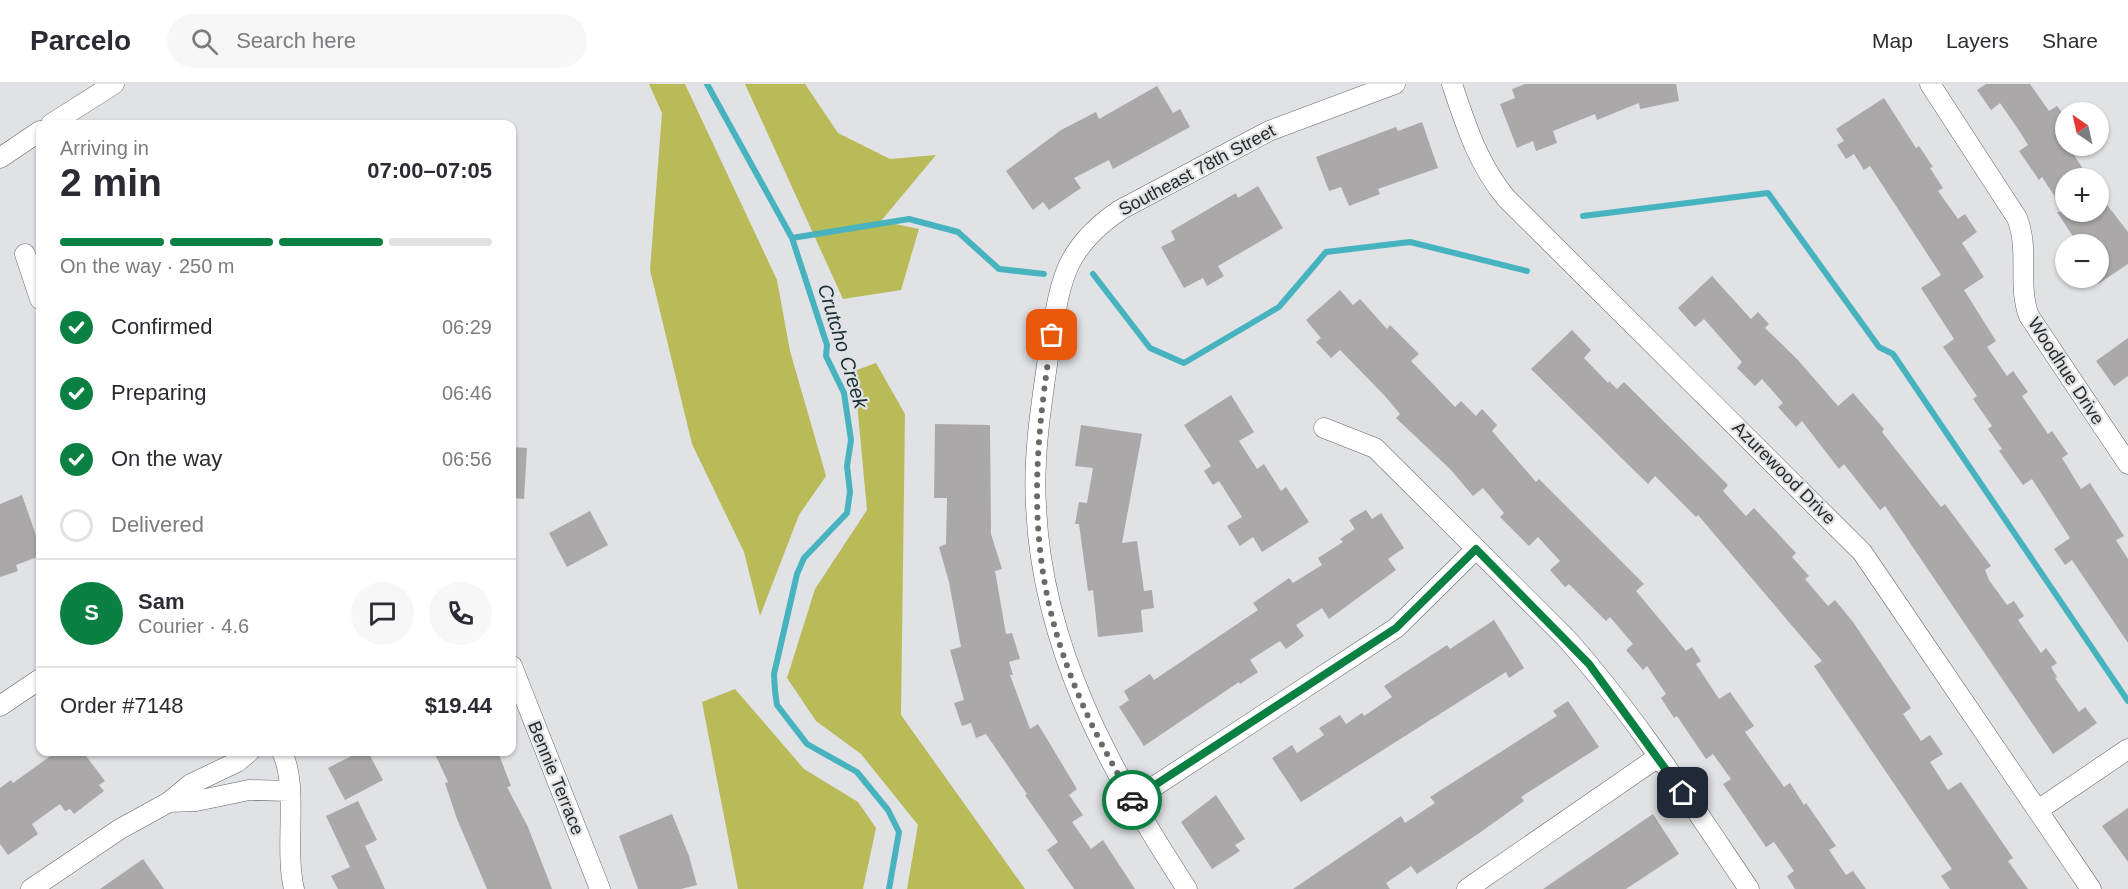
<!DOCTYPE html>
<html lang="en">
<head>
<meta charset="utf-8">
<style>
	body { margin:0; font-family:Arial,sans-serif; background:#f7f7f7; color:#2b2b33; height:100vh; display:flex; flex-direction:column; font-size:22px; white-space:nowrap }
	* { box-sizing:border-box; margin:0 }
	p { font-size:20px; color:#7c7c81 }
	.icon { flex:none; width:33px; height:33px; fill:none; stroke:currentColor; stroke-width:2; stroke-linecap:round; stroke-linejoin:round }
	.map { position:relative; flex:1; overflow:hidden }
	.side { position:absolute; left:36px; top:36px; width:480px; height:636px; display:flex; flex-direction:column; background:#fff; border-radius:12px; box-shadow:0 2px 4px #0004 }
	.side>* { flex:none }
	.needle { width:39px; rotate:326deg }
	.controls { position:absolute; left:2055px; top:18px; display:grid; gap:12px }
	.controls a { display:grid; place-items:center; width:54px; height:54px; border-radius:50%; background:#fff; box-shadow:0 2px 4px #0004; font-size:30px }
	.pin { position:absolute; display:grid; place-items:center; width:51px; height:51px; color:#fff; margin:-26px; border-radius:12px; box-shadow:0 3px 9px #0006 }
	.courier { position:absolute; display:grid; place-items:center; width:60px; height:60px; margin:-30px; border:4px solid #0b8043; border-radius:50%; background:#fff; color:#222; box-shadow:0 2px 8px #0007 }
	.head em { font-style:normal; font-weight:700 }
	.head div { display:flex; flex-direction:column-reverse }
	.head { display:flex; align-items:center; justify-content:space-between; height:102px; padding:0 24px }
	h1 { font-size:39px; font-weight:700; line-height:45px }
	.bar { display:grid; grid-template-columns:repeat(4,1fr); gap:9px 6px; align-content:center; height:72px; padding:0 24px }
	.bar i { height:8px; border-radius:4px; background:#e1e1e2 }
	.bar .active { background:#0b8043 }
	.bar p { grid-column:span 4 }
	.line { display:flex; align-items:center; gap:15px; padding:0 24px; border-top:2px solid #e1e1e2 }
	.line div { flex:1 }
	.round { display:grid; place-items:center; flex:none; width:63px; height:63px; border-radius:32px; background:#f7f7f7 }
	ol { padding:0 24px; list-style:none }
	li { display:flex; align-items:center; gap:18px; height:66px }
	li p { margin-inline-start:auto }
	li .icon { padding:6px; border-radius:50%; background:#0b8043; color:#fff; stroke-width:4 }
	li:last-child { color:#7c7c81 }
	li i { width:33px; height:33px; border:3px solid #e1e1e2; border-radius:50% }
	header { display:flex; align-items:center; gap:36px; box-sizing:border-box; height:84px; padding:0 30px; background:#fff; border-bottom:2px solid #e1e1e2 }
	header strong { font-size:28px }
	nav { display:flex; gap:33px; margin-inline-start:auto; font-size:21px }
	.search { width:420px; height:54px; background:#f7f7f7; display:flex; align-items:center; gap:15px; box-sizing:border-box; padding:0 21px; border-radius:33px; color:#7c7c81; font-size:22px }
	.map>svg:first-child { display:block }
</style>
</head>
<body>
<header>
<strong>Parcelo</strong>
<div class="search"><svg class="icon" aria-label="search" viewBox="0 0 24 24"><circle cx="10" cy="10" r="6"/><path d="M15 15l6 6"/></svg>Search here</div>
<nav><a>Map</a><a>Layers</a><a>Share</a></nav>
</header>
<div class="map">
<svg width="2128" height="805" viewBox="0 0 2128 805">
	<rect width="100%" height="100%" fill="#e0e2e5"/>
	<path fill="#b8bb58" d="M649,0H685L777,196L790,267L826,392L799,431L760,532L744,468L692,360L650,186L662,29Z
		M745,0H805L838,49L890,75L936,71L881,137L919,145L901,206L843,215Z
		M876,279L905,330L901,631L1025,805H907L918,741L861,670L816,637L787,594L815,505L867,426L854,287Z
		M735,605L804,685L858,718L876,744L863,805H738L702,618Z"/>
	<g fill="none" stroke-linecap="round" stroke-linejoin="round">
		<path stroke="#47b3be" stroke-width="6" d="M707,0L792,154L827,261L826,272L844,309L851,356L847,382L850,408L847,429L804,474L797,490L774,590L775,607L777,621L807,660L857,688L888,726L899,748L889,805
			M1583,132L1768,109L1879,263L1893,270L2128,617
			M792,154L909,135L958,148L999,185L1044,190
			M1093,190L1150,264L1184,279L1279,223L1326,168L1410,158L1527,187"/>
	</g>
	<path fill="#aba8a9" d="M1525,0H1676L1679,17L1640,25L1639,19L1597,36L1595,30L1553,47L1557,59L1536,67L1533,57L1517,64L1500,20L1515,14L1512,5Z
		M1986,0H2030L2049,27L2057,22L2066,34V62H2068L2089,94H2066V128H2098V109L2128,148V180L2098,200V160H2078L2057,128H2065L2042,93L2039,96L2019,67L2028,61L2020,48L2000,19L1991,26L1977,6Z
		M1157,2L1173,29L1180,25L1190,43L1113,85L1109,76L1074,94L1081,104L1049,126L1043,118L1033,126L1006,87L1061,46L1096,28L1099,35Z
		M1884,14L1916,64L1919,62L1933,83L1930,84L1943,104L1938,107L1958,135L1965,130L1977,148L1962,159L1984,193L1964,206L1996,257L1987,263L2007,292L2013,287L2028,308L2022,312L2048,350L2052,347L2068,370L2062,374L2081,405L2090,399L2124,452L2116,456L2128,475V559L2072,476L2065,481L2054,465L2070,454L2032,395L2023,401L1999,367L2002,365L1988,345L1992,342L1973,315L1977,312L1943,263L1954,255L1921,204L1941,191L1870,82L1864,86L1854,70L1846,75L1837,61L1844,57L1836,45Z
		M1422,38L1438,84L1378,105L1380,110L1349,122L1341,103L1329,107L1316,73L1396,43L1398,47Z
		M1258,102L1283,144L1218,182L1224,192L1207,202L1203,194L1184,204L1161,163L1175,156L1171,147L1236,109L1238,114Z
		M1712,192L1751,235L1758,228L1769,240L1765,244L1797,275L1838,322L1853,309L1884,345L1882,348L1941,423L1945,420L1991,482L1985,486L1989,496L2007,521L2014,517L2024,532L2018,536L2041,569L2046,564L2057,579L2051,583L2057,593L2055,594L2079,628L2085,623L2097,639L2053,670L1885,422L1880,426L1844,380L1839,385L1802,337L1796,343L1778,323L1783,319L1762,295L1755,302L1737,284L1742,278L1704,235L1695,243L1678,224Z
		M1340,206L1353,221L1360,215L1387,245L1390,241L1419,270L1411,277L1455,323L1461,317L1476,332L1482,325L1497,341L1492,347L1536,398L1539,395L1644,500L1636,507L1686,567L1692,563L1701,577L1696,580L1719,615L1730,608L1754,642L1745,648L1784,703L1790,699L1804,721L1806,719L1836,762L1829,766L1846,791L1853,787L1866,805H1795L1787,792L1794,787L1774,758L1766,763L1723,700L1731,695L1713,670L1706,675L1677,632L1674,634L1661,614L1666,610L1647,582L1643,586L1626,566L1633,560L1610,533L1606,537L1569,500L1565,503L1550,486L1560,477L1538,453L1529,462L1500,433L1504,429L1483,404L1473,412L1451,386L1396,334L1400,330L1384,311L1340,266L1331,274L1316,258L1321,254L1306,236Z
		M1572,246L1591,266L1584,274L1608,299L1609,297L1617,305L1624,298L1728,401L1723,407L1746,432L1754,424L1796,469L1792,473L1809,492L1805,495L1828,522L1835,516L1853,538L1911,624L1903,630L1921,657L1930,651L1943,670L1930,678L1948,706L1961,698L2013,774L2008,777L2028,805H1950L1941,792L1952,785L1814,582L1822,577L1698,431L1696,433L1655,392L1648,400L1531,285Z
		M2128,254V292L2114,302L2096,277Z
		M1231,311L1254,348L1239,357L1257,385L1264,380L1281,407L1286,403L1309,438L1262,468L1253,453L1240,462L1227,442L1242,433L1219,397L1213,401L1204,387L1211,382L1184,341Z
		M935,340L990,341L991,450L1002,485L995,487L1006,550L1012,549L1020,575L1009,578L1013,591H1010L1030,645L1038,640L1077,705L1069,711L1083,731L1072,738L1091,765L1103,756L1135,805H1074L1047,766L1058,758L1025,711L1027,710L986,650L976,654L971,639L962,642L954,619L964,616L950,566L961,563L949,498L939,463L946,460L947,414H934Z
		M1081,341L1142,350L1122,459L1137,457L1144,507L1152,506L1154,524L1141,526L1143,548L1098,553L1093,506L1088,507L1079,440H1075L1079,418L1087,419L1093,384L1075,382Z
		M512,363L527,364L524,415L512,414Z
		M22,411L40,463V472L16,481L18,487L0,493V420Z
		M1366,426L1372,435L1381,429L1404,464L1388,475L1396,486L1329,535L1322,524L1296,541L1304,552L1286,565L1280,557L1250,576L1258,588L1240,600L1239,598L1144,662L1119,623L1129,616L1124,607L1150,590L1154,596L1258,526L1253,519L1289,494L1293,499L1322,481L1318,474L1343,458L1340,455L1355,445L1349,436Z
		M590,427L608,461L567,483L549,449Z
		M1494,536L1524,584L1509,594L1506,588L1301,718L1272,674L1292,661L1297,669L1324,651L1319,644L1340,631L1346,640L1362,629L1364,632L1392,613L1384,602L1447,561L1450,565Z
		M1568,617L1599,663L1521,713L1524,717L1478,750L1417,790L1411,782L1386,799L1390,805H1293L1401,732L1405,739L1435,719L1430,713L1557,632L1553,627Z
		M56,668H83L105,697L99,701L104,707L74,730L70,725L65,727L60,720L32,740L38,750L8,771L0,760V704L11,696L13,699Z
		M359,668H368L383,696L345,716L328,684Z
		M434,668H498L511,702L507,703L528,743L552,805H487L457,735L445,699L448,698Z
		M1216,711L1245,755L1235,761L1240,767L1212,785L1181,738Z
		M358,717L377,756L365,762L385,805H338L331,792L350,783L326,732Z
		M2128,724V778L2102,742Z
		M672,730L689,772L697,801L681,805H638L619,752Z
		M1653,730L1679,770L1626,805H1543Z
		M143,775L164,805H100Z"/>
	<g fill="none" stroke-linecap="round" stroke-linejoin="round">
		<g stroke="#626466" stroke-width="21">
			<path id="minor" d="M1452,0C1466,42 1478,80 1506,114L1862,468L2091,805
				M1930,0L2017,134C2030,167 2017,200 2029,232L2128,380
				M51,40L114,0
				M0,74L40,47
				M25,170L40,215
				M1324,344L1375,364L1565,553C1634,630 1691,719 1749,805
				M512,582L600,805
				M0,622L40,595
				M282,668C299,703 284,763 294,805
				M1132,717L1396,544L1476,465
				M169,718L196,717L249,706L290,707
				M2038,726L2128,665
				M31,805L120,745L169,718L191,700L237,678L249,668
				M1187,805C1111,689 1042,564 1036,422C1033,372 1041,323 1048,274C1060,205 1058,168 1120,126L1269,47L1395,0
				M1467,805L1658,673"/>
		</g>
		<use href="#minor" stroke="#fff" stroke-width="20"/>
	</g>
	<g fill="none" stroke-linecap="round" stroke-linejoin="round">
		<path stroke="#696a6c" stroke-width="6" stroke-dasharray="0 10.8" d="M1052,251C1031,386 1025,490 1082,619C1096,652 1115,684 1132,716"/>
		<path stroke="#0b8043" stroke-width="8" d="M1132,716L1396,544L1476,465L1589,580L1683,709"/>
	</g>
	<g text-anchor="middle" stroke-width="4.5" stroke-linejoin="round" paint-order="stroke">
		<g font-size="18" fill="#292a2b" stroke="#e0e2e5">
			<text transform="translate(1197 86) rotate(-28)" y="6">Southeast 78th Street</text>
			<text transform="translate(2066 287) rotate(57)" y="6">Woodhue Drive</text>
			<text transform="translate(1784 389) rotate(45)" y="6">Azurewood Drive</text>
			<text transform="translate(556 694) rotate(68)" y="6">Bennie Terrace</text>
		</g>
		<g font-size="20" font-style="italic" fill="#183033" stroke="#e0e2e5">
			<text transform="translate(843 262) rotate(73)" y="7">Crutcho Creek</text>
		</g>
	</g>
</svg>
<div class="controls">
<a><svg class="needle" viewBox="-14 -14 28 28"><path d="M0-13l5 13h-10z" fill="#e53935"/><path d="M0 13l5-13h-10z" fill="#7c7c81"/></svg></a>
<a>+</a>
<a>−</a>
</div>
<div class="pin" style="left:1052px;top:251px;background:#ea580c"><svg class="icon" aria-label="bag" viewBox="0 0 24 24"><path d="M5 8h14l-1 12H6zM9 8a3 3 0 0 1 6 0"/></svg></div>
<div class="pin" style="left:1683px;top:709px;background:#1f2937"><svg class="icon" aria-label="home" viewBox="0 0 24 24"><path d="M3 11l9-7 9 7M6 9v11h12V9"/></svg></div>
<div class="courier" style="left:1132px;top:716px"><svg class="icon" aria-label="car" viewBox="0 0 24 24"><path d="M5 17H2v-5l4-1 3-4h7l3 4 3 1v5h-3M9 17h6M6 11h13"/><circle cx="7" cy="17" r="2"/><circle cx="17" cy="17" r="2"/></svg></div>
<section class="side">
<div class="head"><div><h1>2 min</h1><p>Arriving in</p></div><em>07:00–07:05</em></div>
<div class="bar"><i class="active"></i><i class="active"></i><i class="active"></i><i></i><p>On the way · 250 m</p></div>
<ol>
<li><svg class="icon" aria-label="check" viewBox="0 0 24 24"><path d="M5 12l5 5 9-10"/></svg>Confirmed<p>06:29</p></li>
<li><svg class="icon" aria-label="check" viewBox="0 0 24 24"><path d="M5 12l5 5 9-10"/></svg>Preparing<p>06:46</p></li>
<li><svg class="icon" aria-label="check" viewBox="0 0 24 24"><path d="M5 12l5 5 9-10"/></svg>On the way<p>06:56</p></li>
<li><i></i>Delivered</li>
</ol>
<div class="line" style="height:108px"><b class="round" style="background:#0b8043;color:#fff">S</b><div><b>Sam</b><p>Courier · 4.6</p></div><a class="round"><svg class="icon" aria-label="chat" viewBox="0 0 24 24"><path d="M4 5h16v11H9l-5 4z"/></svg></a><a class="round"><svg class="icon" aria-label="phone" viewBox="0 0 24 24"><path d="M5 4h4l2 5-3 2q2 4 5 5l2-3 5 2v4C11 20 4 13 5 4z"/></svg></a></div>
<div class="line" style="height:78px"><div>Order #7148</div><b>$19.44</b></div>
</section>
</div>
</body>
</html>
